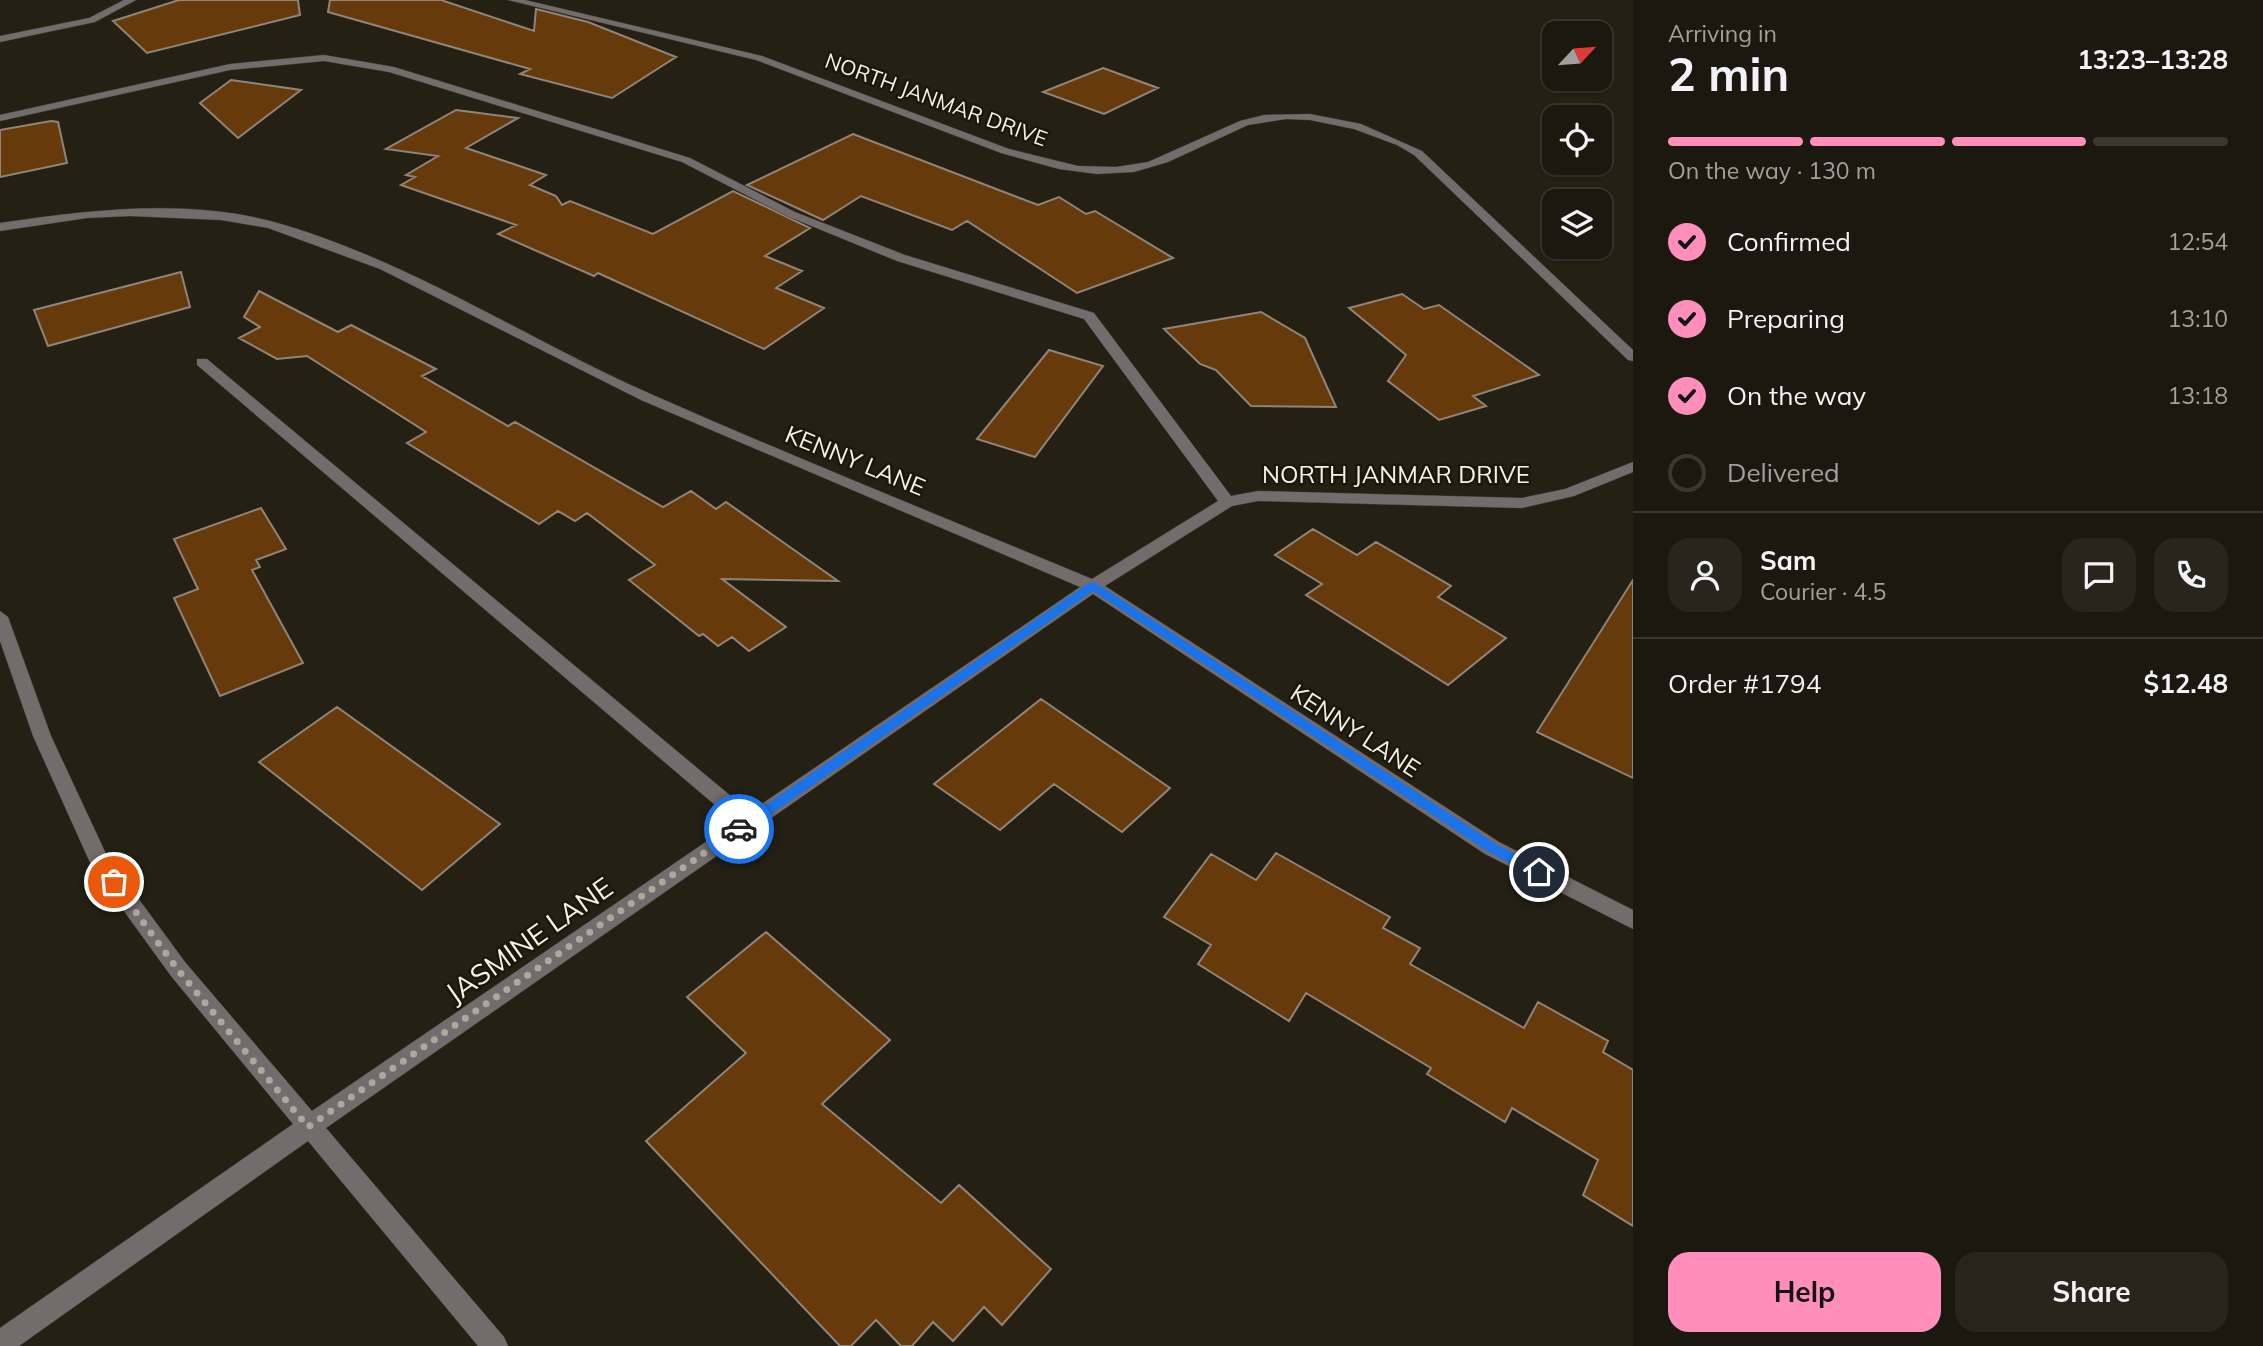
<!DOCTYPE html>
<html lang="en">
<head>
<meta charset="utf-8">
<style>
	body { margin:0; font-family:Mulish,sans-serif; background:#28251d; color:#f1f3f6; height:100vh; display:flex; flex-direction:column; font-size:26px; white-space:nowrap }
	* { box-sizing:border-box; margin:0 }
	p { font-size:23px; color:#a0a09e }
	.icon { flex:none; width:38px; height:38px; fill:none; stroke:currentColor; stroke-width:2; stroke-linecap:round; stroke-linejoin:round }
	.map { position:relative; flex:1; overflow:hidden }
	.details { display:flex; flex-direction:column; background:#1b180f; width:630px }
	.details>* { flex:none }
	.needle { width:46px; rotate:64deg }
	.buttons { position:absolute; left:1542px; top:21px; display:grid; gap:14px }
	.buttons a { display:grid; place-items:center; width:70px; height:70px; border-radius:14px; background:#1b180f; box-shadow:0 2px 5px #0004,0 0 0 2px #39372f; font-size:35px }
	.pin { position:absolute; display:grid; place-items:center; width:60px; height:60px; color:#fff; margin:-30px; border:4px solid #fff; border-radius:50%; box-shadow:0 2px 7px #0007 }
	.courier { position:absolute; display:grid; place-items:center; width:70px; height:70px; margin:-35px; border:5px solid #1a73e8; border-radius:50%; background:#fff; color:#222; box-shadow:0 2px 9px #0007 }
	.headline em { font-style:normal; font-weight:700 }
	.headline div { display:flex; flex-direction:column-reverse }
	.headline { display:flex; align-items:center; justify-content:space-between; height:119px; padding:0 35px }
	h1 { font-size:46px; font-weight:700; line-height:52px }
	.bar { display:grid; grid-template-columns:repeat(4,1fr); gap:10px 7px; align-content:center; height:84px; padding:0 35px }
	.bar i { height:9px; border-radius:5px; background:#39372f }
	.bar .selected { background:#ff8eba }
	.bar p { grid-column:span 4 }
	.line { display:flex; align-items:center; gap:18px; padding:0 35px; border-top:2px solid #39372f }
	.line div { flex:1 }
	.round { display:grid; place-items:center; flex:none; width:74px; height:74px; border-radius:21px; background:#28251d }
	ol { padding:0 35px; list-style:none }
	li { display:flex; align-items:center; gap:21px; height:77px }
	li p { margin-inline-start:auto }
	li .icon { padding:7px; border-radius:50%; background:#ff8eba; color:#111; stroke-width:4 }
	li:last-child { color:#a0a09e }
	li i { width:38px; height:38px; border:4px solid #39372f; border-radius:50% }
	.cta { display:flex; gap:14px; margin-top:auto; padding:14px 35px }
	.cta a { flex:1; height:80px; border-radius:21px; background:#ff8eba; color:#111; font-size:28px; font-weight:700; line-height:80px; text-align:center }
	.cta a+a { background:#28251d; color:#f1f3f6 }
	main { display:flex; flex:1; min-height:0 }
	.map>svg:first-child { display:block }
</style>
</head>
<body>
<main>
<div class="map">
<svg width="1633" height="1346" viewBox="0 0 1633 1346">
	<rect width="100%" height="100%" fill="#242014"/>
	<path fill="#663a0b" stroke="#918479" stroke-width="2" d="M179,0H298L300,15L147,53L113,21Z
		M330,0H441L534,31L536,9L588,22L676,57L612,98L520,74L530,69L328,12Z
		M1103,68L1158,88L1104,114L1043,92Z
		M231,80L301,90L238,138L200,103Z
		M456,110L518,118L466,148L546,175L530,185L556,196L562,205L570,201L653,234L733,191L810,228L765,256L802,271L776,288L824,308L764,349L598,273L594,276L498,234L516,225L401,185L415,177L406,175L438,156L386,149Z
		M51,121L58,122L67,163L0,177V130Z
		M853,134L1038,205L1059,197L1086,214L1095,211L1173,258L1077,293L967,221L952,230L861,196L823,220L747,185Z
		M181,272L190,307L48,346L34,310Z
		M259,291L338,332L351,325L436,369L422,376L508,426L515,422L663,507L691,491L716,509L726,502L838,581L722,579L786,627L749,651L732,637L718,646L703,634L699,636L629,580L655,565L587,513L575,521L558,511L539,524L407,443L426,432L307,356L277,359L239,338L260,327L244,317Z
		M1402,294L1424,309L1439,305L1539,375L1473,396L1486,406L1439,420L1388,381L1406,355L1349,308Z
		M1261,312L1305,338L1336,407L1251,406L1216,370L1200,364L1164,329Z
		M1049,350L1103,366L1035,457L977,439Z
		M261,508L286,549L256,560L260,567L252,570L303,663L220,696L174,598L198,589L174,539Z
		M1313,529L1357,555L1376,542L1451,586L1438,597L1506,638L1448,685L1306,595L1322,584L1275,555Z
		M1633,580V778L1537,732Z
		M1041,699L1170,788L1122,832L1054,784L1000,830L934,784Z
		M337,707L500,824L422,890L259,762Z
		M1276,853L1390,917L1383,928L1420,948L1410,964L1524,1028L1538,1002L1608,1041L1603,1052L1633,1070V1226L1583,1195L1598,1160L1512,1108L1505,1122L1427,1074L1431,1068L1306,993L1289,1021L1198,964L1211,945L1164,917L1211,854L1256,880Z
		M766,932L890,1040L822,1104L941,1203L959,1185L1051,1269L1002,1325L984,1307L953,1341L933,1322L912,1346H901L876,1320L851,1346H840L646,1141L746,1053L687,997Z"/>
	<g fill="none" stroke-linecap="round" stroke-linejoin="round">
		<g stroke="#413d32" stroke-width="1">
			<path id="minor" d="M124,0H136L95,22L0,42V36L89,18Z
				M508,0H525L762,56L1009,149L1078,166L1116,167L1148,162L1240,121L1264,115L1310,114L1361,124L1422,151L1633,350V361L1628,360L1414,155L1397,145L1354,129L1310,120L1286,119L1248,125L1168,162L1134,172L1097,174L1059,169L1001,153L756,60Z
				M324,55L394,67L690,158L795,212L905,255L1094,313L1231,496L1258,491L1522,498L1565,489L1633,462V472L1574,496L1522,508L1258,501L1232,506L1105,586L1499,842L1633,910V929L1485,854L1093,594L326,1128L504,1337L508,1346H478L308,1141L19,1346H0V1328L293,1124L171,976L92,867L33,736L0,641V611L8,617L51,736L107,856L185,962L312,1111L735,822L197,365V359H207L750,812L1080,587L641,400L380,269L268,228L221,220L130,216L87,218L0,231V223C88,210 186,198 274,222C409,260 526,339 653,395C798,459 946,518 1092,579L1218,501L1084,319L897,261L787,216L682,162L389,72L324,61L230,70L0,121V115L230,64Z"/>
		</g>
		<use href="#minor" fill="#736b6c" fill-rule="evenodd"/>
	</g>
	<path fill="#1a73e8" d="M1089,583H1096L1496,844L1543,868V876H1534L1487,851L1093,591L744,833H735V826Z"/>
	<g fill="none" stroke-linecap="round" stroke-linejoin="round">
		<path stroke="#aca89f" stroke-width="7" stroke-dasharray="0 12.6" d="M114,882L178,970L308,1127L739,829"/>
	</g>
	<g text-anchor="middle" stroke-width="5" stroke-linejoin="round" paint-order="stroke">
		<g font-size="21" fill="#f5f2ea" stroke="#1b170b">
			<text transform="translate(936 100) rotate(20)" y="7">NORTH JANMAR DRIVE</text>
		</g>
		<g font-size="24" fill="#f5f2ea" stroke="#1b170b">
			<text transform="translate(855 461) rotate(22)" y="8">KENNY LANE</text>
			<text x="1396" y="483">NORTH JANMAR DRIVE</text>
			<text transform="translate(1355 731) rotate(33)" y="8">KENNY LANE</text>
		</g>
		<g font-size="28" fill="#f5f2ea" stroke="#1b170b">
			<text transform="translate(529 940) rotate(-35)" y="10">JASMINE LANE</text>
		</g>
	</g>
</svg>
<div class="buttons">
<a><svg class="needle" viewBox="-14 -14 28 28"><path d="M0-13l5 13h-10z" fill="#e53935"/><path d="M0 13l5-13h-10z" fill="#a0a09e"/></svg></a>
<a><svg class="icon" aria-label="locate" viewBox="0 0 24 24"><circle cx="12" cy="12" r="6"/><path d="M12 2v4M12 18v4M2 12h4M18 12h4"/></svg></a>
<a><svg class="icon" aria-label="layers" viewBox="0 0 24 24"><path d="M12 4l9 5-9 5-9-5zM3 14l9 5 9-5"/></svg></a>
</div>
<div class="pin" style="left:114px;top:882px;background:#ea580c"><svg class="icon" aria-label="bag" viewBox="0 0 24 24"><path d="M5 8h14l-1 12H6zM9 8a3 3 0 0 1 6 0"/></svg></div>
<div class="pin" style="left:1539px;top:872px;background:#1f2937"><svg class="icon" aria-label="home" viewBox="0 0 24 24"><path d="M3 11l9-7 9 7M6 9v11h12V9"/></svg></div>
<div class="courier" style="left:739px;top:829px"><svg class="icon" aria-label="car" viewBox="0 0 24 24"><path d="M5 17H2v-5l4-1 3-4h7l3 4 3 1v5h-3M9 17h6M6 11h13"/><circle cx="7" cy="17" r="2"/><circle cx="17" cy="17" r="2"/></svg></div>
</div>
<section class="details">
<div class="headline"><div><h1>2 min</h1><p>Arriving in</p></div><em>13:23–13:28</em></div>
<div class="bar"><i class="selected"></i><i class="selected"></i><i class="selected"></i><i></i><p>On the way · 130 m</p></div>
<ol>
<li><svg class="icon" aria-label="check" viewBox="0 0 24 24"><path d="M5 12l5 5 9-10"/></svg>Confirmed<p>12:54</p></li>
<li><svg class="icon" aria-label="check" viewBox="0 0 24 24"><path d="M5 12l5 5 9-10"/></svg>Preparing<p>13:10</p></li>
<li><svg class="icon" aria-label="check" viewBox="0 0 24 24"><path d="M5 12l5 5 9-10"/></svg>On the way<p>13:18</p></li>
<li><i></i>Delivered</li>
</ol>
<div class="line" style="height:126px"><a class="round"><svg class="icon" aria-label="person" viewBox="0 0 24 24"><circle cx="12" cy="8" r="4"/><path d="M4 21q1-7 8-7t8 7"/></svg></a><div><b>Sam</b><p>Courier · 4.5</p></div><a class="round"><svg class="icon" aria-label="chat" viewBox="0 0 24 24"><path d="M4 5h16v11H9l-5 4z"/></svg></a><a class="round"><svg class="icon" aria-label="phone" viewBox="0 0 24 24"><path d="M5 4h4l2 5-3 2q2 4 5 5l2-3 5 2v4C11 20 4 13 5 4z"/></svg></a></div>
<div class="line" style="height:91px"><div>Order #1794</div><b>$12.48</b></div>
<div class="cta"><a>Help</a><a>Share</a></div>
</section>
</main>
</body>
</html>
